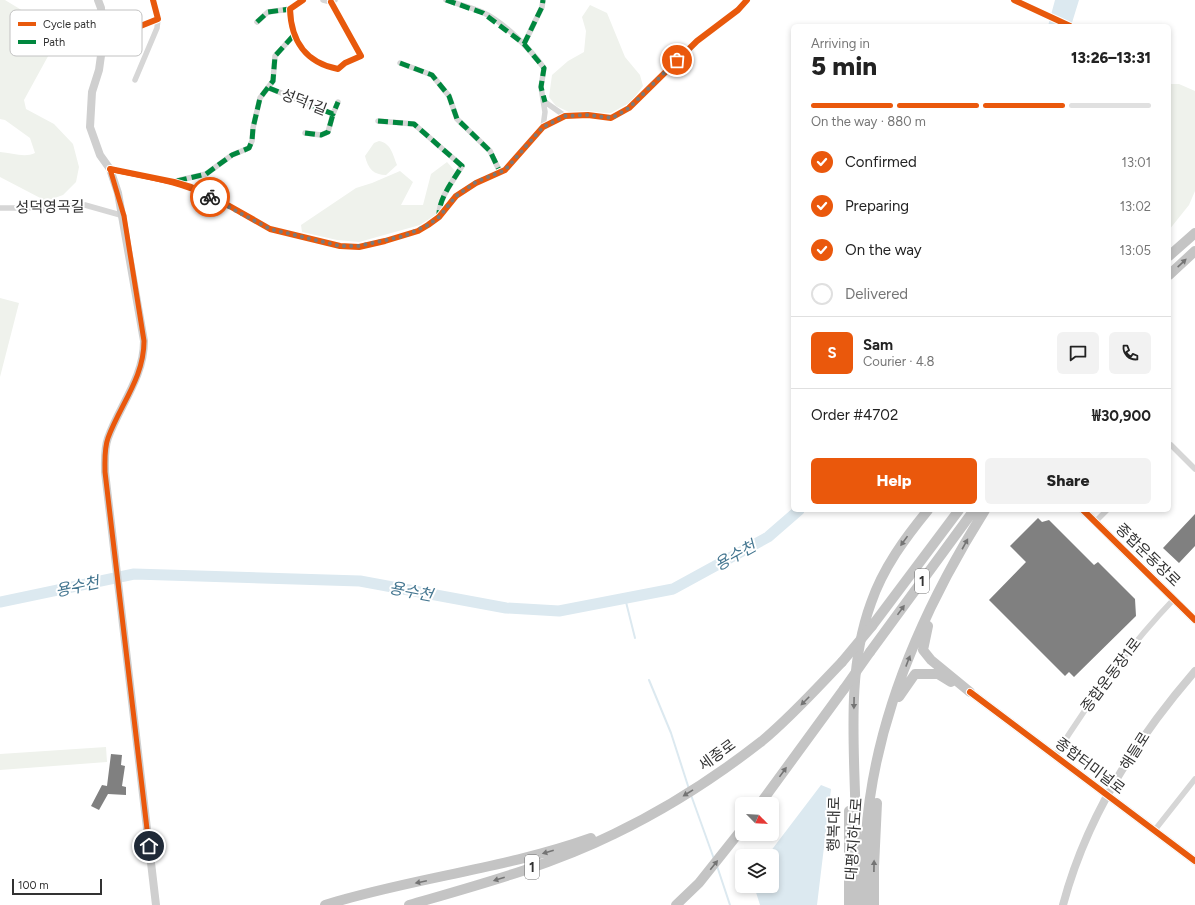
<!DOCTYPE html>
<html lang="en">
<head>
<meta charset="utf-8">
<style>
	body { margin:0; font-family:Figtree,"Noto Sans KR",sans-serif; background:#f2f2f2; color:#222; height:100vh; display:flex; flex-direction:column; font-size:15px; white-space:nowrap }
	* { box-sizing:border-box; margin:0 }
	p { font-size:13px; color:#767676 }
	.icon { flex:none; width:22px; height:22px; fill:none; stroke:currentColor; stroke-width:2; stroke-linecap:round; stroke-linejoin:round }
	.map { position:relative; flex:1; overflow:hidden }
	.panel { position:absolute; left:791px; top:24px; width:380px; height:488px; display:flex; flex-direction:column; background:#fff; border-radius:6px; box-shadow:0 2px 6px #0003 }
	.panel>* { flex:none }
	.needle { width:26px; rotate:114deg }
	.controls { position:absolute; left:735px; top:797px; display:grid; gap:8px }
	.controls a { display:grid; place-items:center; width:44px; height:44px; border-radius:6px; background:#fff; box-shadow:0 2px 6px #0003; font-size:20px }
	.scale { position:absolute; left:12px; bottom:10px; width:90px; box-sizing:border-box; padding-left:4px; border:2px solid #323232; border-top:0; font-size:11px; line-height:14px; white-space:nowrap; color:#323232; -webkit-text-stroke:3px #fff; paint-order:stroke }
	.pin { position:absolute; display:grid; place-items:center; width:34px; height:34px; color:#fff; margin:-17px; border:2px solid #fff; border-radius:50%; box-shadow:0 1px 4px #0007 }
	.courier { position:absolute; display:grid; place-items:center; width:40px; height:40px; margin:-20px; border:3px solid #ea580c; border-radius:50%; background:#fff; color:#222; box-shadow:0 1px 5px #0007 }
	.head em { font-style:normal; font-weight:800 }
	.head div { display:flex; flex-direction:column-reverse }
	.head { display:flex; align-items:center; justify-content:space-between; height:68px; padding:0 20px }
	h1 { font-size:26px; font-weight:800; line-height:30px }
	.bar { display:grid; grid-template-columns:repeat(4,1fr); gap:6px 4px; align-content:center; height:48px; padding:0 20px }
	.bar i { height:5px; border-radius:3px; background:#e0e0e0 }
	.bar .on { background:#ea580c }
	.bar p { grid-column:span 4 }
	.line { display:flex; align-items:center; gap:10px; padding:0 20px; border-top:1px solid #e0e0e0 }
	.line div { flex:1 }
	.round { display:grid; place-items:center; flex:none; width:42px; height:42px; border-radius:6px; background:#f2f2f2 }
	ol { padding:0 20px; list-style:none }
	li { display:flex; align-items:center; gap:12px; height:44px }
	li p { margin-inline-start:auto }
	li .icon { padding:4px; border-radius:50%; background:#ea580c; color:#fff; stroke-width:4 }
	li:last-child { color:#767676 }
	li i { width:22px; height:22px; border:2px solid #e0e0e0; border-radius:50% }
	.action { display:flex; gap:8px; margin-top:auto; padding:8px 20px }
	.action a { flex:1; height:46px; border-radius:6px; background:#ea580c; color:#fff; font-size:16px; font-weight:800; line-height:46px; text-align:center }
	.action a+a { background:#f2f2f2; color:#222 }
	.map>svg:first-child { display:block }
</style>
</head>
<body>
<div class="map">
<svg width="1195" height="905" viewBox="0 0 1195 905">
	<rect width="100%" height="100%" fill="#fff"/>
	<path fill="#eff2ec" d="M0,0H5L33,17L45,13L54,12L61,24L58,38L24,100L26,109L54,124L73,144L79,167L76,182L63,195L46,201L0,177V152C12,153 25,158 35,153L30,138L5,120L0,119Z
		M590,5L607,13L625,57L640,75L643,86L631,102L611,113L569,112L556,106L549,97L552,75L568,61L584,52L586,31L582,17Z
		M1169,84H1179L1195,91V191L1189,205L1169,230Z
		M379,141C391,143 393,155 397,165L386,175C374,175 368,169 365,156L374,143Z
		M447,162L455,171L447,187L437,214L420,225L359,242L337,240L302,232L301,225L356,188L372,183L400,171L413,182L401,205H423L431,174Z
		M0,298L19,303L0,377Z
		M106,747L107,762L0,770V754Z"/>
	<path fill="#dce9f0" d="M1055,0H1079L1071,26H1048Z
		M821,785L831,789L817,905H760L754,886H772V856H767Z"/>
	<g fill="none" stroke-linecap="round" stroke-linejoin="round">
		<path stroke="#dce9f0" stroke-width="2" d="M625,598L635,638
			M649,680L671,733L689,789
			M691,795L714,859
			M717,866L730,905"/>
		<path stroke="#dce9f0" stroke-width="11" d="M0,602L134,574L360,581L506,608L559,611L673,589L768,537L799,510"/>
	</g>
	<path fill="#808080" d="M1195,514V546L1179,563L1163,548Z
		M1038,518L1042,522L1049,520L1094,565L1098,562L1135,599L1136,616L1074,677L1069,672L1065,676L989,600L1026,562L1010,546Z
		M111,754L122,755L121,765L125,766L122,786L126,787V795L108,794L99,810L91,806L102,785L107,786Z"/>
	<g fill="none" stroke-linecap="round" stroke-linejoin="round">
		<path stroke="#d6d6d6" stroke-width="5.5" d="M303,0L290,9C291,41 306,63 338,69L345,63L361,56L331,2
			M323,0L331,2L335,0
			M446,0C458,4 470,7 482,12C504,22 530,49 544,68L541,87L545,112L543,127
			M257,22L268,12L290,9
			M103,41L158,19L153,0
			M524,44L542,7L543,0
			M400,63L432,75L449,96L457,119L490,151L500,172
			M135,80L157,28L158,19
			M269,88L333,114L338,102
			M545,102L565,116
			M378,121L414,124L462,166C453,181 438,199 439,217
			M305,133L321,135L328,132L333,114
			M110,169L174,182L191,187L226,204L270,229L340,246L359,247L385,241L418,231L428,225L439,217L456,196L476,183L505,170L543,127L565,116L588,115L611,118L629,108L697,41L738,10L747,0
			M176,181L206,174L232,155L249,148L252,141L253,128L260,98L273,81L275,56L294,35
			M0,208H47L85,205L124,216
			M1169,447L1171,445L1195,469
			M1095,522L1107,510
			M1055,756C1090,700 1128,647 1174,599
			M1154,831L1195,779"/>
		<path stroke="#cfcfcf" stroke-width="8" d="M98,0L101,8L103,41L99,70L92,92L90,127L100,155L110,169L118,193L144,341C144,377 120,405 108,438C104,449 105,461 105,472L156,905
			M1083,510L1195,620
			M970,692L1195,861
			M1063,905C1086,818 1137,738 1195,671"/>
		<path stroke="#c4c4c4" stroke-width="10" d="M1169,256L1195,233
			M1169,275L1195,251
			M872,626L959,510
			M928,626L923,650L931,660L970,692
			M870,652L974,510
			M899,697L915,674H938L951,682
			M760,804L844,689
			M325,905C412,878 504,869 591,838
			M409,905C478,885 549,866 614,834C666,809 716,777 762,741C791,717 816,689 842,662
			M676,905L699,883L742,829
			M849,905V811
			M857,905C857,868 856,830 855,793C853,730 849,663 871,603C883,568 905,538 928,510
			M865,905C865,882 865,858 866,835C874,719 924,607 985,510
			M874,905V867L877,803"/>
		<path stroke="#c4c4c4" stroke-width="10" d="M842,662L872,626
			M844,689L870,652"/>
		<path stroke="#00873e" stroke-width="5" stroke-dasharray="10 5" stroke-linecap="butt" d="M446,0L483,13L524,44L544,68L541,87L545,102
			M257,22L268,12L290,9
			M524,44L542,7L543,0
			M400,63L432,75L449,96L457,119L490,151L500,172
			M269,88L333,114L338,102
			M378,121L414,124L462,166C453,181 438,199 439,217
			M305,133L321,135L328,132L333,114
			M177,181L206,174L232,155L249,148L252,141L253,128L260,98L273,81L275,56L294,35"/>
		<g stroke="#fff" stroke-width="8">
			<path id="cycleway" d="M303,0L290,9C291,41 306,63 338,69L345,63L361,56L331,2
				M1014,0L1070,26
				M103,41L158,19L153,0
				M110,169L174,182L191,187L226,204L270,229L340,246L359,247L385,241L418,231L428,225L439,217L456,196L476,183L505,170L543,127L565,116L588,115L611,118L629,108L697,41L738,10L747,0
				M1083,510L1195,620
				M970,692L1195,861"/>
		</g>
		<use href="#cycleway" stroke="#e8590c" stroke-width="6"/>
	</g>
	<defs><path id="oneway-solid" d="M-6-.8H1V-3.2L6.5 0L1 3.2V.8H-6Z"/></defs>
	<g fill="#747474">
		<use href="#oneway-solid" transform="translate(1182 263) rotate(-43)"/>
		<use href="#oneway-solid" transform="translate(904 541) rotate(126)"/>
		<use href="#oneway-solid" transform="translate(965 544) rotate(-61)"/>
		<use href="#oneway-solid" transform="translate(901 610) rotate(-54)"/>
		<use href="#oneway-solid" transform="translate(908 661) rotate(-69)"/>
		<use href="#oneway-solid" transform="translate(805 701) rotate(135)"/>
		<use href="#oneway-solid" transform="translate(854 703) rotate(91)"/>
		<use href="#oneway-solid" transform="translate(783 772) rotate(-54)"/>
		<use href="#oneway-solid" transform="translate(688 793) rotate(148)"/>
		<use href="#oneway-solid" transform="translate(548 852) rotate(164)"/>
		<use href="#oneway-solid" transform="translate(714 865) rotate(-51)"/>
		<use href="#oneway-solid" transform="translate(874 866) rotate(-89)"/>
		<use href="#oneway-solid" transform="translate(499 879) rotate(163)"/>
		<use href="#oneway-solid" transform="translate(421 882) rotate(168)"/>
	</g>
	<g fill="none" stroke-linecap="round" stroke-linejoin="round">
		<path stroke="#7a7a7a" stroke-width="4" stroke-dasharray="0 7.2" d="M210,197L270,229L340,246H359L404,236L428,225L439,217L456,196L476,182L505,170L543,127L565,116L588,115L612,118L629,108L677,60"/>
		<path stroke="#ea580c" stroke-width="5" d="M149,846L105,472C105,461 104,449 108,438C120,405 144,378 144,341L124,216L110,169C145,177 178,181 210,197"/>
	</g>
	<g text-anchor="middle" stroke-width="4" stroke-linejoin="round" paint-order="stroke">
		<g fill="#fff" stroke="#707070" stroke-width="1">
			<rect x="915" y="569" width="14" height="24" rx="3"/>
			<rect x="525" y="855" width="14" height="24" rx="3"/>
		</g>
		<g font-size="14" font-weight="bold" fill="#323232">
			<text x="922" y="586">1</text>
			<text x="532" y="872">1</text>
		</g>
		<g font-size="15" fill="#323232" stroke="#fff">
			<text transform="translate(304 102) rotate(21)" y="5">성덕1길</text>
			<text transform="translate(50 207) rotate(-1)" y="5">성덕영곡길</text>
			<text transform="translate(1148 555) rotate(44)" y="5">종합운동장로</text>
			<text transform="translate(1111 675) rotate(-53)" y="5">종합운동장1로</text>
			<text transform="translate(1135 751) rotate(-58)" y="5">해들로</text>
			<text transform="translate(717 755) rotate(-36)" y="5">세종로</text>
			<text transform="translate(1090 766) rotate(37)" y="5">종합터미널로</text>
			<text transform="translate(834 824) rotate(-89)" y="5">행복대로</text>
			<text transform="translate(854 839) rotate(-86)" y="5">대평지하도로</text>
		</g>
		<g font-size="16" font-style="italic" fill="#447690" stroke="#fff">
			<text transform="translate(735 555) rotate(-29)" y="6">용수천</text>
			<text transform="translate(77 586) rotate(-12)" y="6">용수천</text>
			<text transform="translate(411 591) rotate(11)" y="6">용수천</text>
		</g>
	</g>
	<rect x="10" y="10" width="132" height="46" rx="6" fill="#fff" stroke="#c2c2c2" stroke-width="1"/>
	<rect x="18" y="22" width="18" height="4" fill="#e8590c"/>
	<rect x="18" y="40" width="18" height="4" fill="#00873e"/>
	<g font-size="11" fill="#323232">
		<text x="43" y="28">Cycle path</text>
		<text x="43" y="46">Path</text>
	</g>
</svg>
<div class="controls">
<a><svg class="needle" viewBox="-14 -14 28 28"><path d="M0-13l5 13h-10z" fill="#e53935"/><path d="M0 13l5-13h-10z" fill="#767676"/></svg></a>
<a><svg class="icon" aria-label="layers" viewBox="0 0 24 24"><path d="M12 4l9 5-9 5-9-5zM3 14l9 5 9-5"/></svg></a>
</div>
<div class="scale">100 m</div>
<div class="pin" style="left:677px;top:60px;background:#ea580c"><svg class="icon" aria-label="bag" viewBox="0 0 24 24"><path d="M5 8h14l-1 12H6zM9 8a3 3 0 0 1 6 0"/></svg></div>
<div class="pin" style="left:149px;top:846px;background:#1f2937"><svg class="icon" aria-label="home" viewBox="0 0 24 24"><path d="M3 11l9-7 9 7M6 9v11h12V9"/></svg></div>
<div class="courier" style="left:210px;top:197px"><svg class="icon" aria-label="bike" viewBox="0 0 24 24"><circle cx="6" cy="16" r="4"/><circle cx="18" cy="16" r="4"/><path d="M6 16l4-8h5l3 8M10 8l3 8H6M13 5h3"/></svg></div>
<section class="panel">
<div class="head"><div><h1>5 min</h1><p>Arriving in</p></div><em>13:26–13:31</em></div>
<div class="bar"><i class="on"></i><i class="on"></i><i class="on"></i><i></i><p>On the way · 880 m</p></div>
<ol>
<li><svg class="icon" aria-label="check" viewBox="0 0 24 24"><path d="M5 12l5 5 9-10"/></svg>Confirmed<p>13:01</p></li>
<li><svg class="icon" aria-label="check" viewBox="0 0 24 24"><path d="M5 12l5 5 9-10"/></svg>Preparing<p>13:02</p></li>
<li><svg class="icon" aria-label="check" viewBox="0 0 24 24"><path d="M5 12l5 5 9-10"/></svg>On the way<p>13:05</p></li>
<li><i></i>Delivered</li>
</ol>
<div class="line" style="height:72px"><b class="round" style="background:#ea580c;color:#fff">S</b><div><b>Sam</b><p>Courier · 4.8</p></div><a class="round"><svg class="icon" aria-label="chat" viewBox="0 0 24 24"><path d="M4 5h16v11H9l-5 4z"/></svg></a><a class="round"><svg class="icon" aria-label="phone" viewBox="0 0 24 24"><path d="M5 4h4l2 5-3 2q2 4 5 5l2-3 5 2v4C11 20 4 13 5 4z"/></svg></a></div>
<div class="line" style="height:52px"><div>Order #4702</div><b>₩30,900</b></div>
<div class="action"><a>Help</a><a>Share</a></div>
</section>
</div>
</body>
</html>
